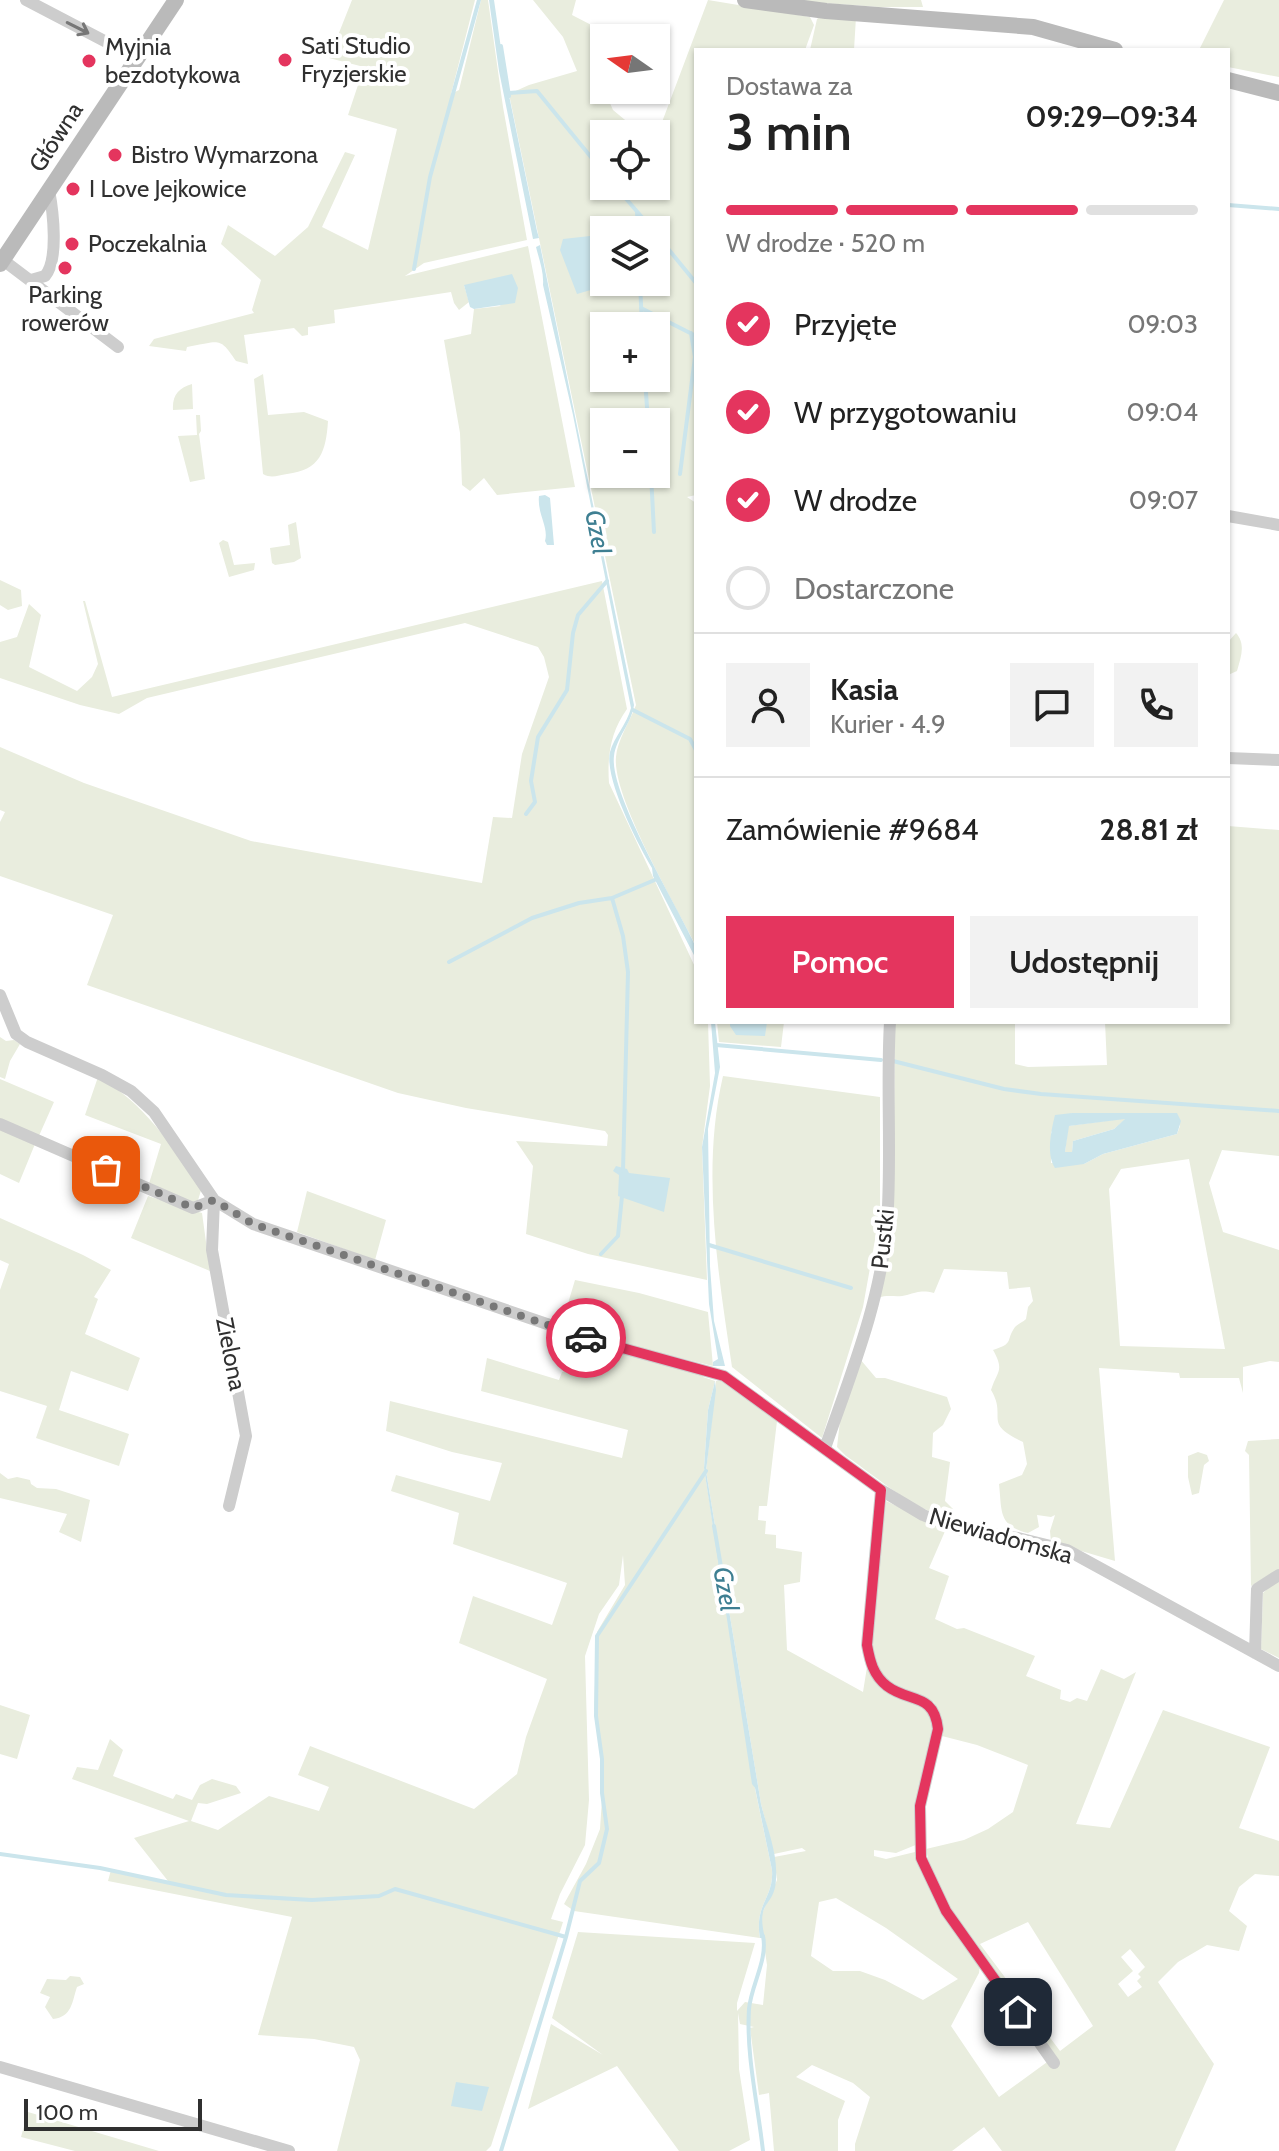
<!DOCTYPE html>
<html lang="pl">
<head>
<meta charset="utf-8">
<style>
	body { margin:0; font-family:Cabin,sans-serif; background:#f2f2f2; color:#222; height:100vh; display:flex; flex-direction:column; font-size:30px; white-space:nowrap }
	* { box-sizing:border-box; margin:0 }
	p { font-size:26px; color:#767676 }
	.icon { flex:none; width:44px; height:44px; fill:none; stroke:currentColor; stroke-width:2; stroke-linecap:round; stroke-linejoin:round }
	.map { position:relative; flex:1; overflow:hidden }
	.side { position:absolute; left:694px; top:48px; width:536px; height:976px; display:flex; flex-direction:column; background:#fff; border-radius:0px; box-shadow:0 2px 6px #0004 }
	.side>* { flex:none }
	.needle { width:52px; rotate:284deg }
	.tools { position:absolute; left:590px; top:24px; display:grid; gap:16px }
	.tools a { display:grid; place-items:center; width:80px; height:80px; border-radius:0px; background:#fff; box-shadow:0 2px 6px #0004; font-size:40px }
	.scale { position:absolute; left:24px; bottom:20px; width:178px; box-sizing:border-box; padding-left:8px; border:4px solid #303030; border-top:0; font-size:22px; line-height:28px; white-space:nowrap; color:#303030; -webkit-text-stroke:6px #fff; paint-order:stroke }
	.pin { position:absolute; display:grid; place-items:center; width:68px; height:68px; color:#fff; margin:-34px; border-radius:16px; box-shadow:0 4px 12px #0006 }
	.courier { position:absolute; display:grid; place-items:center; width:80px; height:80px; margin:-40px; border:6px solid #e4355e; border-radius:50%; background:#fff; color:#222; box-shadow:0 2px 10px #0007 }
	.overview em { font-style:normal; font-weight:600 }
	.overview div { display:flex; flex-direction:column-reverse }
	.overview { display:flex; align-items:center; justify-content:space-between; height:136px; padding:0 32px }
	h1 { font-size:52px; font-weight:600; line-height:60px }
	.bar { display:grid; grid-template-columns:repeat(4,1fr); gap:12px 8px; align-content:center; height:96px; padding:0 32px }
	.bar i { height:10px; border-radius:6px; background:#e0e0e0 }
	.bar .selected { background:#e4355e }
	.bar p { grid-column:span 4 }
	.line { display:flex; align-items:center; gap:20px; padding:0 32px; border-top:2px solid #e0e0e0 }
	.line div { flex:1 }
	.round { display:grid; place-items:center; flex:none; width:84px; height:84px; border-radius:0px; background:#f2f2f2 }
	ol { padding:0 32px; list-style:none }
	li { display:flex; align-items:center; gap:24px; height:88px }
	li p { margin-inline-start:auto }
	li .icon { padding:8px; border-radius:50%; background:#e4355e; color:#fff; stroke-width:4 }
	li:last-child { color:#767676 }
	li i { width:44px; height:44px; border:4px solid #e0e0e0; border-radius:50% }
	.primary-button { display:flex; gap:16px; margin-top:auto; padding:16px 32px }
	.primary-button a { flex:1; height:92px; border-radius:0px; background:#e4355e; color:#fff; font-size:32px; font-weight:600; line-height:92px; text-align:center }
	.primary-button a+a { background:#f2f2f2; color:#222 }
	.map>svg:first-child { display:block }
</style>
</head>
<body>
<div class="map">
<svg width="1279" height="2151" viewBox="0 0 1279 2151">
	<rect width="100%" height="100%" fill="#fff"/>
	<path fill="#e9edde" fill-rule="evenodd" d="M352,0H475L451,94L459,90L481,0H488L503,107L527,240L424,263L405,276L528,246L575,487L497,495L484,478L470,491L462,485L460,433L444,340L471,334L474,309L501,306L464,285L469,302L459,310L454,303L451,292L334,310L335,323L308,327V335L302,336L294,328L244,335L248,364L236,361C220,337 220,341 192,346L187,347L186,351L149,346L154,339L254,313L252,310L261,280L221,244L228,225L275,256L308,227L345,152L355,155L322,227L368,250L397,129L348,115L364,67L329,58Z
		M533,0H576L572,15L603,31L621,29L617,38H604V75L601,83L613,110L642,134H604V186H656V138L708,0L810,17L814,25L805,50H696V495L687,497L696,503L694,552L696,553V946C676,906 612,797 616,757C617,741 630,721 636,705L509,94L529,85L577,71L563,37ZM604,230H656V282H604ZM604,326H656V378H604ZM604,422H656V474H604Z
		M782,0H921L923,7H879Z
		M1224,0H1279V77L1228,67V50H1199Z
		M820,17H856L854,50H810L817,19Z
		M263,374L268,415L304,412L328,421C326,452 320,470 287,474C278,475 272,479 263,474L254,379Z
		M192,384L193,409L173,410C172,395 179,388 192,384Z
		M196,415H200L201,431L199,434L205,479L190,482L178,436L197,435Z
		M296,522L301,558L294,562L275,565L272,563L270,548L290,545L288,525Z
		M223,540L228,542L234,565L255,563L254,570L229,577L219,543Z
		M0,580L21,590L22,606L8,610L0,605Z
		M602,581L627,709C611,731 607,755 609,783L696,969V1022H708L710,1086L702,1147L707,1280L588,1254L526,1234L533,1166L516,1141L607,1146L608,1135L605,1131L466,1108L398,1093L87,985L113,915L0,876V822L5,812L0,810V747L84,783L251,841L482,883L493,817L512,818L522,754L549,677L544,657L538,647L465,623L147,698L119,714L80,705L0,678V642L17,637L29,604L41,615L29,667L77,691L92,677L98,664L83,601H85L112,697Z
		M1236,633C1246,644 1241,657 1237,671L1228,675V642Z
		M1228,826L1279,830V1156L1222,1150L1209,1183L1223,1232L1279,1250V1362L1270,1361L1243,1367V1393L1239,1378H1180L1179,1373L1099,1368L1115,1561L1051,1542L1050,1531L1055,1515L1051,1517L1037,1515L1039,1527L1028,1533C998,1526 1002,1511 999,1484L1022,1475L1027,1464L1023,1442C981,1422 1008,1418 991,1390C997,1371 1005,1371 993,1350C1015,1343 1005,1341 1015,1327C1018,1324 1023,1322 1026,1319L1028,1307L1033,1301L1030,1287L1009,1289L1007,1272L944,1269L934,1293C922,1290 918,1292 907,1295C897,1298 888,1294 878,1298L893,1225L895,1022H1015V1064L1028,1067L1107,1065L1105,1022H1228ZM1072,1113H1176L1180,1126L1177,1134L1103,1154L1084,1164L1051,1163V1132ZM1189,1159L1225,1349L1120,1346L1109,1189L1121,1169Z
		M717,1022H784L781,1047L719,1042Z
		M0,1037L6,1041L14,1040L20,1044L10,1061L5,1079L0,1077Z
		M723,1076L880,1097V1212L863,1307L822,1438L732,1367C718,1272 701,1171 723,1076Z
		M98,1077C144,1102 171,1146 202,1187L196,1207L148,1187L161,1144L85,1115Z
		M0,1079L54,1102L38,1138L0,1121Z
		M1127,1118L1114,1129L1073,1141L1072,1153L1065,1152L1068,1126Z
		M0,1129L35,1144L19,1183L0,1174Z
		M307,1191L386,1220L375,1260L297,1232Z
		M148,1196L202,1213L210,1271L131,1238Z
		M0,1218L83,1255L111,1270L94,1297L98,1299L85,1334L140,1358L128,1391L71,1371L59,1410L129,1434L119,1466L36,1438L47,1406L0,1391V1290L9,1264L0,1260Z
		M575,1280L639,1293L708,1312L713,1366L639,1348L568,1326L563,1320Z
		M574,1342L702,1374L703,1377L715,1381L708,1410L704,1468L753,1779L772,1870C774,1898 754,1904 760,1938L574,1911L564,1904L586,1864L600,1829L604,1770L594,1709L597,1632L625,1585L623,1555L619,1585L599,1614L585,1656L589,1800L585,1845L560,1894L551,1919L563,1922L491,2146L486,2151H337L360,2060L354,2047L314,2039L258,2035L292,1917L108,1881L111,1870L168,1881L134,1838L189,1821L72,1779L77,1767L98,1770L110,1739L123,1750L113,1776L173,1799L176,1794L192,1800L200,1785L212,1779L236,1786L241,1793L207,1804L198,1803L191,1821L218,1830L269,1796L319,1811L329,1787L298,1775L310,1746L474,1809L517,1774L526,1737L547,1679L459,1643L473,1596L552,1625L567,1583L453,1544L459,1513L391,1491L396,1475L490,1501L502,1463L452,1452L386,1431L390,1401L622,1458L628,1430L481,1391L487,1358L559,1380L562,1372L568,1371Z
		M860,1359L876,1378H885L947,1397L951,1409L943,1425L933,1433L932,1457L950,1462L945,1501L953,1509L957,1520C915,1512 881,1480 846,1456L837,1447L841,1412Z
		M716,1381H723L777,1421L767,1506H759L758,1520L766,1521L765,1534L776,1535V1548L802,1552L800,1582L784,1585L787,1650L863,1692L867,1667L925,1708L933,1721L918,1844L896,1853L874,1850V1856L886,1859L919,1851L980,1965L979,1973L951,2026L999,2097L1054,2057L946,1901L931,1873L926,1849L964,1840L988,1829L1013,1812L1028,1765L977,1745L942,1736V1725L934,1702C898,1687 880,1687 871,1645L886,1501L946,1529L929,1568L949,1576L935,1619L957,1629L964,1628L1035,1656L1026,1676L1061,1690L1060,1699L1070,1702L1077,1698L1087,1701L1101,1669L1124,1679L1136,1672L1076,1824L1110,1828L1163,1710L1270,1747L1239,1828L1279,1841V1876L1255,1874L1239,1887L1229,1911L1247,1926L1239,1951L1207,1945L1178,1962L1158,1982L1214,2064L1175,2151H1002L984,2127L952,2151H855V2144L870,2097L853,2083L812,2065L796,2077L845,2101L838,2120V2151H774L769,2093L759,2095L750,2028L754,2027L740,2024L738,2013L739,2069L750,2140L729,2151H679L617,2066L528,2109L551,2024L603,2055L552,2018L578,1932L755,1943L737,2003V2011L745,2002L763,2005L767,1965L760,1918L777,1880L774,1857L806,1851L802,1848L774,1854L761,1804L706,1471ZM836,1898L886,1928L958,1979L923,2000L885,1980L860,1971H833L811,1956L819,1902ZM1028,1922L1093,2026L1060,2051L980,1944ZM1130,1949L1145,1967L1138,1974L1141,1977L1137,1981L1142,1987L1128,1997L1118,1984L1133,1971L1121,1957Z
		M1279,1439V1569L1251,1586L1249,1455L1245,1451L1248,1441Z
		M1198,1452L1207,1455L1209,1461L1204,1465L1199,1493L1192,1495L1188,1477V1456Z
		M0,1473L8,1479L17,1477L30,1480L31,1484L37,1488L56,1489L90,1500L81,1542L59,1532L67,1514L0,1498Z
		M1279,1578V1658L1261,1649L1263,1593Z
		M0,1705L30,1715L17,1759L0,1754Z
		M70,1976L80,1977L84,1984L77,1987C72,2002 72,2017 53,2019L45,2007L50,1997L40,1993L47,1979L66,1980Z
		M28,2112L159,2151H75L21,2137Z"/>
	<path fill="#cbe5ec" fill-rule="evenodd" d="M489,0H494L505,76L537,231L539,238L533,239L499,71Z
		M599,235L604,237V282H618L577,294L560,250L563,239Z
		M540,245L634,705C632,723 616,738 614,756C609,794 678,907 696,947V959L653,876L652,868C638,845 604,778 610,752C614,737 627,724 631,708L573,415L543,285C544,272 539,259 536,247Z
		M512,274L518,288L515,303L474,309L470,307L464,285Z
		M545,495L550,498L554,545H547L545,541C549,527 537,514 539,496Z
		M711,1022H715L720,1067L708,1129L710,1266L714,1321L725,1366H713V1362L718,1359L709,1304L702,1147L715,1073Z
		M730,1022H767L765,1036L736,1035L730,1026Z
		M1072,1113H1177L1181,1121L1177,1134L1103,1154L1084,1164L1055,1168C1046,1155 1051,1131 1055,1115ZM1125,1119L1114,1129L1073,1141L1072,1152H1065L1069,1126Z
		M616,1166L627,1169L629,1173L670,1178L664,1212L618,1196L619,1175L613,1171Z
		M715,1381L716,1390L706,1471L761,1804C767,1828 778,1854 776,1879C775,1908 755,1899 765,1938H760C754,1904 774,1898 772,1870L755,1788L752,1784L704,1468L708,1410Z
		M456,2082L489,2087L482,2111L451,2106Z"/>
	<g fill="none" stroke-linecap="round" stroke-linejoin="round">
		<path stroke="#cbe5ec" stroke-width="4" d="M501,46L509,96
			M509,93L537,91L604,173
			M615,186L653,230
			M1228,205L1279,209
			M637,212L638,230
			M656,234L696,283
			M414,269L430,177L479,0
			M640,282L642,326
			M641,308L696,336
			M645,378L648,422
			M651,474L654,532
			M680,474L695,357L691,333
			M633,710L690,739L696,750
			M526,814L535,802L531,781L538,737L567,690L573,633L578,615L607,581
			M612,898L623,936L628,972L623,1171
			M449,962L532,918L579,903L612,898L657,879
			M716,1045L881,1060
			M893,1061L1004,1089L1041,1094L1279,1111
			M709,1245L851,1288
			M601,1254L618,1236L622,1196
			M714,1526L724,1584
			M0,1854L100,1868L226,1895L312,1900L379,1896L395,1889L566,1937L580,1881L599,1863L607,1829L602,1793V1759L596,1716L597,1636L706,1471
			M763,1936C768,1960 751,1985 749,2009C746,2055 758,2105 763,2151
			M501,2151L566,1937"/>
		<path stroke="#cdcdcd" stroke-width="12" d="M26,0L137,58
			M3,260L118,347
			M31,280L45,276C59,260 53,211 49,190
			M1228,516L1279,525
			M1228,758L1279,760
			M0,995L16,1034L27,1042L102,1075L131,1091L154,1112L214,1200L253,1224L600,1342L724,1376L881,1490L923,1515L958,1529L1018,1538L1067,1550L1279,1666
			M0,1124L193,1208L214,1200L212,1250L246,1436L229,1506
			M825,1448C850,1376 881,1301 887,1224C892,1157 886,1089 890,1022
			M881,1490L867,1645C870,1661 873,1675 887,1686C909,1703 934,1692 938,1729L920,1806L921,1858L946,1911L1054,2063
			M1255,1653L1257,1589L1279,1575
			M0,2067L289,2151"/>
		<path stroke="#bababa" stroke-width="16" d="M745,0L826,11L1033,27L1115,50
			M1228,80L1279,93
			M0,264L176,0"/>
	</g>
	<defs><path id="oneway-shaft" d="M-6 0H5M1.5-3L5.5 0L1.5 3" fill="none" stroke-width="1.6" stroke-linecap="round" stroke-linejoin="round" transform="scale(2)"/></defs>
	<use stroke="#777" href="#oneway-shaft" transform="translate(78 28) rotate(27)"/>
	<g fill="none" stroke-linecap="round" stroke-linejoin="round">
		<path stroke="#787878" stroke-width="8" stroke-dasharray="0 14.4" d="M106,1170L193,1208L214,1200L253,1224L586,1338"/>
		<path stroke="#e4355e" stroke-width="10" d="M586,1338L724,1376L881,1490L867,1645C870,1661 873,1675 887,1686C909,1703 934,1692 938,1729L920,1806L921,1858L946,1911L1018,2012"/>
	</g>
	<g fill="#e4355e" stroke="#fff" stroke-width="3">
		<circle cx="285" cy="60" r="8"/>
		<circle cx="89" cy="61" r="8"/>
		<circle cx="115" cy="155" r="8"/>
		<circle cx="73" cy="189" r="8"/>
		<circle cx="72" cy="244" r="8"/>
		<circle cx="65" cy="268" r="8"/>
	</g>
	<g text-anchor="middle" stroke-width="8" stroke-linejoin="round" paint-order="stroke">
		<g font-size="24" fill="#303030" stroke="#fff" text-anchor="start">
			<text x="301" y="54">Sati Studio<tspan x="301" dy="28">Fryzjerskie</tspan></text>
			<text x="105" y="55">Myjnia<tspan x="105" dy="28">bezdotykowa</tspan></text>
			<text x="131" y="163">Bistro Wymarzona</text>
			<text x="89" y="197">I Love Jejkowice</text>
			<text x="88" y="252">Poczekalnia</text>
			<text x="65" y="303" text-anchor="middle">Parking<tspan x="65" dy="28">rowerów</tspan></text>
		</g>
		<g font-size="24" fill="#303030" stroke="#fff">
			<text transform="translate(56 137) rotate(-57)" y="8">Główna</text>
			<text transform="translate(883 1239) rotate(-84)" y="8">Pustki</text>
			<text transform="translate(231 1354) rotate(79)" y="8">Zielona</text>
			<text transform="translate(1001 1536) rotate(16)" y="8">Niewiadomska</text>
		</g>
		<g font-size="26" font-style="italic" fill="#3e7f92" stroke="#fff">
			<text transform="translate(598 532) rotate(79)" y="9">Gzel</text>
			<text transform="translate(726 1589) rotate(80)" y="9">Gzel</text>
		</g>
	</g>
</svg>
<div class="tools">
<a><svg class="needle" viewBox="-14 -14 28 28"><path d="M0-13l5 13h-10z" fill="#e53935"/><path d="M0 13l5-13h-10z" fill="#767676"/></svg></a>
<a><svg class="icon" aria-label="locate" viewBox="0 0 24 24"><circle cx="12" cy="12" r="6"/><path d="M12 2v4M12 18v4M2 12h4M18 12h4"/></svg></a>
<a><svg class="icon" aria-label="layers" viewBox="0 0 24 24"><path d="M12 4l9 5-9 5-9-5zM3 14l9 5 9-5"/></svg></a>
<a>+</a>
<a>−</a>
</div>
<div class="scale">100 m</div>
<div class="pin" style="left:106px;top:1170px;background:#ea580c"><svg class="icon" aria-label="bag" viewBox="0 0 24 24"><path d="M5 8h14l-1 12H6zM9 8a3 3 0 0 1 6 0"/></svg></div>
<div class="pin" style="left:1018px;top:2012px;background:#1f2937"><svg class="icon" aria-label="home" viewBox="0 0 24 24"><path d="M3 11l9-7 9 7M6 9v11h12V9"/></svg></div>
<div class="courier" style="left:586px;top:1338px"><svg class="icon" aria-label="car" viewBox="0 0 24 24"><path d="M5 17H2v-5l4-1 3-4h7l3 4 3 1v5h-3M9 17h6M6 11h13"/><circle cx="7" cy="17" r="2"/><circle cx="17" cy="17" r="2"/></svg></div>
<section class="side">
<div class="overview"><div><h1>3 min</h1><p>Dostawa za</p></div><em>09:29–09:34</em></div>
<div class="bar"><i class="selected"></i><i class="selected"></i><i class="selected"></i><i></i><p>W drodze · 520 m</p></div>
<ol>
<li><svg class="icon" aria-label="check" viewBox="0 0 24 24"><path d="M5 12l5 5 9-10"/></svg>Przyjęte<p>09:03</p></li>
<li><svg class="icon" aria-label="check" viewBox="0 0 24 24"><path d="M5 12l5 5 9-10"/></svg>W przygotowaniu<p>09:04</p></li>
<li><svg class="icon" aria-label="check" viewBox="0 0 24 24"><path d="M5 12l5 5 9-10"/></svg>W drodze<p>09:07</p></li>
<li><i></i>Dostarczone</li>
</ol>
<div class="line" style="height:144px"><a class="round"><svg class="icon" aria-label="person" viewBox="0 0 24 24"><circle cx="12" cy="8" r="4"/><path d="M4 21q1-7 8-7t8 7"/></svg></a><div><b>Kasia</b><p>Kurier · 4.9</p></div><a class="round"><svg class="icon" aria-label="chat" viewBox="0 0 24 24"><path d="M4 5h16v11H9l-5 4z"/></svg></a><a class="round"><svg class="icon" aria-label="phone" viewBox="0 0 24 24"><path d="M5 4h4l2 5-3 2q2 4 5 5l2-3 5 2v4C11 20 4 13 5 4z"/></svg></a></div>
<div class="line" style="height:104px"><div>Zamówienie #9684</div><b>28.81 zł</b></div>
<div class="primary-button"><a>Pomoc</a><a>Udostępnij</a></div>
</section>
</div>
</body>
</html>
